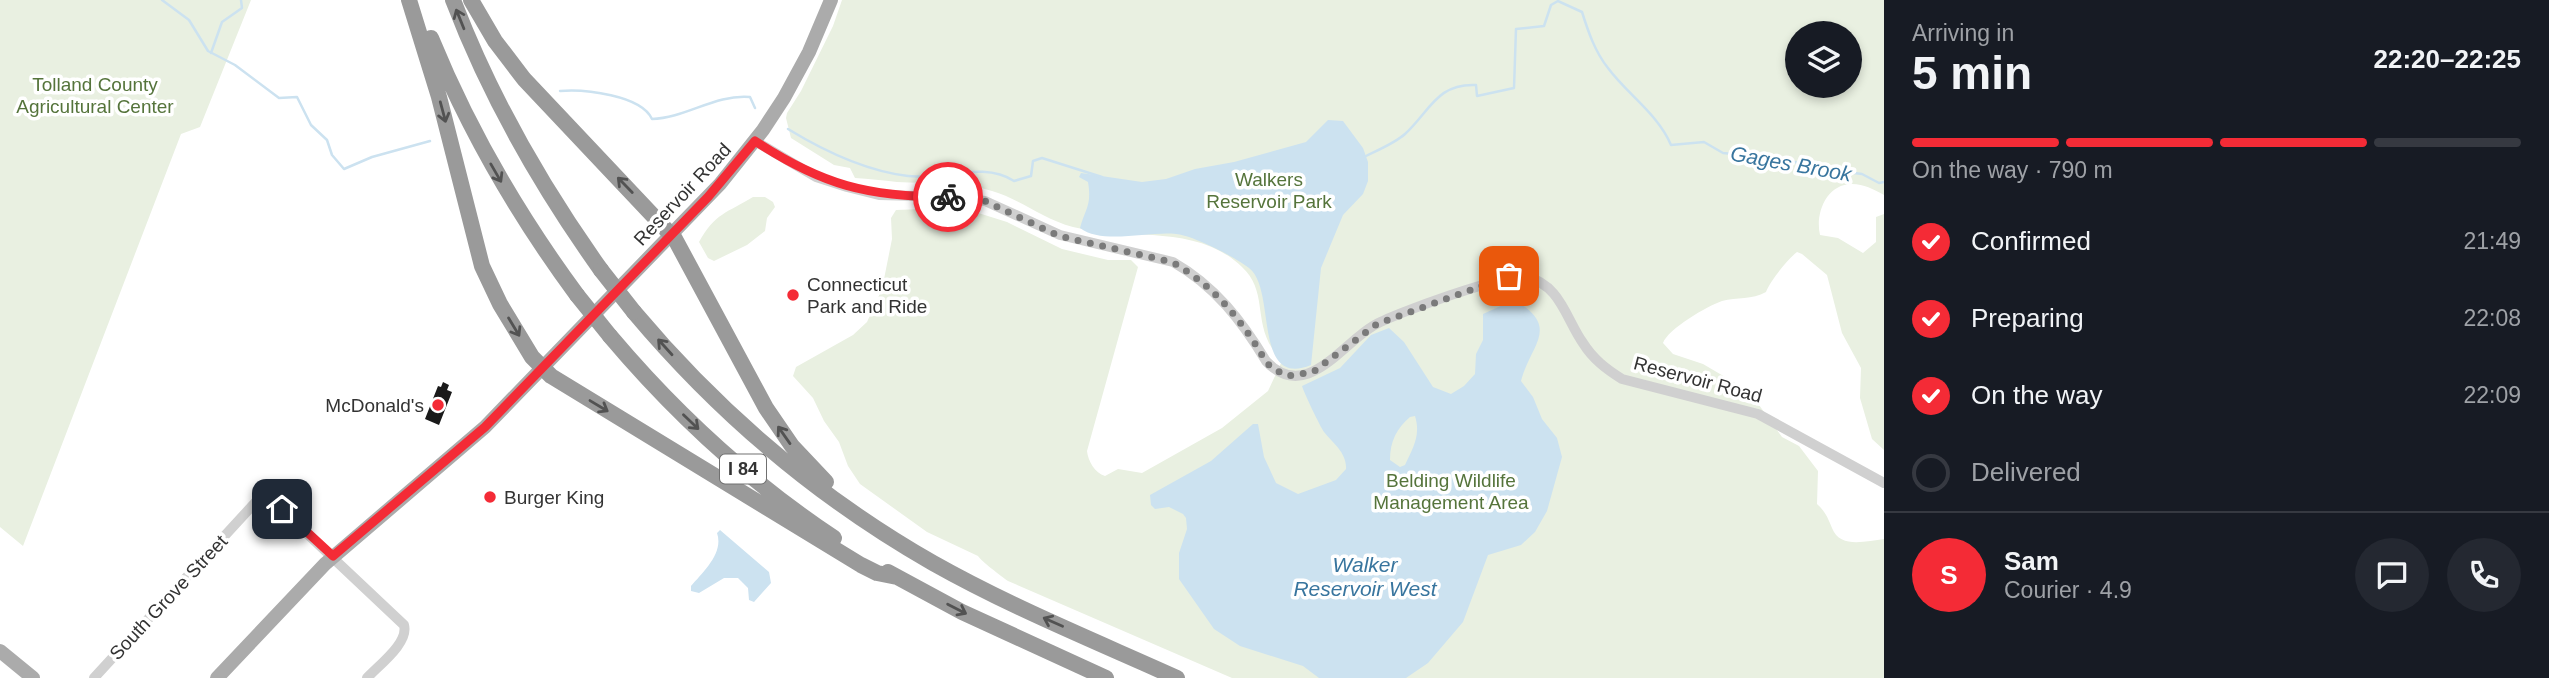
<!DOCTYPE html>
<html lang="en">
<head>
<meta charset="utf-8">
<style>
	body { margin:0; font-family:Helvetica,sans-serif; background:#242831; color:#f1f3f6; height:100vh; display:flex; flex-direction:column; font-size:26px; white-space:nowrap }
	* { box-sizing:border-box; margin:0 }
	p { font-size:23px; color:#9ea1a6 }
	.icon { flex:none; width:38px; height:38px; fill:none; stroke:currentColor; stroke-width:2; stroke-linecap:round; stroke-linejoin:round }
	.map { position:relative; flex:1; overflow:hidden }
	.panel { display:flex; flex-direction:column; background:#171b24; width:665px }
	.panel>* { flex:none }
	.tools { position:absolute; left:1785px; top:21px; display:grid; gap:14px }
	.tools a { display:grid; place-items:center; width:77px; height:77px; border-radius:50%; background:#171b24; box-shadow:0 4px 10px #0003; font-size:35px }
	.pin { position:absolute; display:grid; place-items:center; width:60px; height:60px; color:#fff; margin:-30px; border-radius:14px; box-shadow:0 4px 10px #0006 }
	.courier { position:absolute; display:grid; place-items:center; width:70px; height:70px; margin:-35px; border:5px solid #f42b36; border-radius:50%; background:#fff; color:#222; box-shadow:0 2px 9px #0007 }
	.summary em { font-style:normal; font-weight:700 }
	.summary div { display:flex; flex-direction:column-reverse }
	.summary { display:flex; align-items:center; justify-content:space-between; height:119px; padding:0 28px }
	h1 { font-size:46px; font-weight:700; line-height:52px }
	.bar { display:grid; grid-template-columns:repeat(4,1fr); gap:10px 7px; align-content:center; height:84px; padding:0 28px }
	.bar i { height:9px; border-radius:5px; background:#363941 }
	.bar .selected { background:#f42b36 }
	.bar p { grid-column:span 4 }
	.line { display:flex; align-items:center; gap:18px; padding:0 28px; border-top:2px solid #363941 }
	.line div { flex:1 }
	.round { display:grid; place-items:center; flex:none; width:74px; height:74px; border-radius:37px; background:#242831 }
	ol { padding:0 28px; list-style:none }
	li { display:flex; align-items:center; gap:21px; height:77px }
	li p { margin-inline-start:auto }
	li .icon { padding:7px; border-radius:50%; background:#f42b36; color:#fff; stroke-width:4 }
	li:last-child { color:#9ea1a6 }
	li i { width:38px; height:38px; border:4px solid #363941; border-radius:50% }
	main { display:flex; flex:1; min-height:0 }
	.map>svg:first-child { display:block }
</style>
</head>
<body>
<main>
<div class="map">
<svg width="1884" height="678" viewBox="0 0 1884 678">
	<rect width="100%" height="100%" fill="#fff"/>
	<path fill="#e9f0e1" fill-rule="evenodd" d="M0,0H251L200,127L181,134L23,546L0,527Z
		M842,0H1884V195C1873,189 1864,184 1852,184C1826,184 1815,214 1820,235L1838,238L1863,253L1876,242V217L1884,214V450L1872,439L1860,398L1861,368L1842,333L1827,275L1802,254L1797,252C1787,260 1771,280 1766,292C1752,300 1737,297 1722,301C1707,306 1668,329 1663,343L1673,354L1703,364L1749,391L1782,437L1799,446L1818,471L1817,504C1825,511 1828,518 1832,528C1840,549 1866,541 1884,539V678H1232L1008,581C1001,576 981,561 978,556L927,532L860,484L848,466L839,442L824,421L813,398L793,376L796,367L853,335L867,322L882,289L892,239L891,218L896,210L948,208L972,211L1007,222L1062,249L1108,260H1131L1138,267L1087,451C1088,461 1095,473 1105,476L1118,469L1142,473L1222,428L1268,391L1282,361C1249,327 1271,294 1242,267C1197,223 1128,241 1073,227C1043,219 1022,200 992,191C961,181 929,184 897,182C883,180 869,179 855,178L850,168L834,165L791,138L786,118L787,113L801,91L833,26ZM1797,33H1850V86H1797Z
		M753,197H765L773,202L775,207L767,218L765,231L747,245L714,261L708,258L699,242C715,213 727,213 753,197Z"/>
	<path fill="#cce2f0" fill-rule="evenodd" d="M1328,120L1343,121L1363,148L1368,162V181L1363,194L1343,215L1321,268L1311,365C1252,389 1277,289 1249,268C1235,257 1192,235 1176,234C1149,231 1102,245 1080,228C1085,209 1092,206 1088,182L1079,177L1081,173L1142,182L1166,179L1195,169L1234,162L1306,142Z
		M1514,300C1562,327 1530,345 1521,381L1533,397L1542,419L1557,438L1562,457L1547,511L1535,532L1521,545L1488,555L1463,622L1428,663L1406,678H1319L1303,666L1240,646L1214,629L1179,579V553L1187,529L1186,518L1183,514L1169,507L1155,509L1151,505L1150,495L1211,461L1253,424H1258L1264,457L1276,483L1298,494L1336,480L1346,469C1347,453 1333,443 1324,432C1320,426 1304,393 1302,386L1340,368L1371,335L1389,328L1404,342L1433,387L1451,394L1464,386L1475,374L1476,354L1483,340V314ZM1410,417L1415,416C1421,435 1413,448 1405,465L1400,467L1390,460C1390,441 1397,428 1410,417Z
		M720,530L769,572L771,583L754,602L749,600L748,588L738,578H724L699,593L691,591V586C703,572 724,553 717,533Z"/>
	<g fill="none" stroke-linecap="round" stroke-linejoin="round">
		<path stroke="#cce2f0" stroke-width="2.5" d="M162,0L189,20L208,51L235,65L279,98L297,97L311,125L327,140L332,155L344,169L372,157L430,141
			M211,53L222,22L242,8L241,0
			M560,91C584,89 641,95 652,119C686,118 715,94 750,97L755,108
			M788,129C824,151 866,171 908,176C942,180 984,161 1014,181L1031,176L1033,161L1042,158L1102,177
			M1366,156C1378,150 1395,143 1405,134C1430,111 1437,83 1476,85L1477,96L1514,88L1516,29L1544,26L1551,5L1558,1L1582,12C1588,31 1595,52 1608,68C1627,94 1658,114 1671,145L1704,142L1723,153L1784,159L1816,168L1862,174L1879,183L1884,182"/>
	</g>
	<path fill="#1a1a1a" d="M443,382L449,385L447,390L452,392L439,425L425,419L438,386L441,387Z"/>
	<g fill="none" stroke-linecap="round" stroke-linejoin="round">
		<path stroke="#d0d0d0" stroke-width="10" d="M755,141L816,177L847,187L879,195L955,197L985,201L1060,235L1173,262C1215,286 1242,321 1266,361C1305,403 1341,345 1373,326C1393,314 1506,273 1526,277C1560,284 1566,319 1583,343C1593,359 1606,369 1622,379L1758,414L1884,483
			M94,678L264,493L404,625C409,643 379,665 367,678"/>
		<path stroke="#ababab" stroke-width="14" d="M0,651L33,678
			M217,678L325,564L485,427L720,184L763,130L784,98L809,52L831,0"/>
		<path stroke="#9a9a9a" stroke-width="16" d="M409,0L439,97L482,266L500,304L532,357L551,376L861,565L877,573L897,577
			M453,0C490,97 541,186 601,270
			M471,0L495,41L524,79L675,239L766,408L792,446L826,482
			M431,38C469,131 518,215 577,295
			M634,312C718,412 819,498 933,563C1011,607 1095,641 1177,678
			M610,336C675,413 750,482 834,538
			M888,572L962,612L1106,678"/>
		<path stroke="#9a9a9a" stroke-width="16" d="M601,270L634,312
			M577,295L610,336"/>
	</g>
	<defs><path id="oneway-shaft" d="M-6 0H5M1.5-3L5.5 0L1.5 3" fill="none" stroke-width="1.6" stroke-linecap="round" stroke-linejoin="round" transform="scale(1.75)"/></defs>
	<g stroke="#525252">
		<use href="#oneway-shaft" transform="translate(460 19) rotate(-112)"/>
		<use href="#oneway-shaft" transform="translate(443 112) rotate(75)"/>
		<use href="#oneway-shaft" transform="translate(496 173) rotate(60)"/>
		<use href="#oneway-shaft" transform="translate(625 185) rotate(-134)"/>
		<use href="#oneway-shaft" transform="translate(514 327) rotate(59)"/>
		<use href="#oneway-shaft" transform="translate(665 347) rotate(-132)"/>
		<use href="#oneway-shaft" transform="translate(599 406) rotate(31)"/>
		<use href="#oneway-shaft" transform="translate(691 422) rotate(44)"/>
		<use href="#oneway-shaft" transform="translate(784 435) rotate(-125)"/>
		<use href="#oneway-shaft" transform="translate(957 609) rotate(27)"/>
		<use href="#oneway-shaft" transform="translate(1053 622) rotate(-156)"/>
	</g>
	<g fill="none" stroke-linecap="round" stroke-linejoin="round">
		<path stroke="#7a7a7a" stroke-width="7" stroke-dasharray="0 12.6" d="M948,197L985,201L1059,236L1172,262C1214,286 1242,320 1266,362L1273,369L1288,376L1313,372L1377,324L1509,276"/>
		<path stroke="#f42b36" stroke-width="9" d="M282,509L333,556L485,427L708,197L755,141C822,185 868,197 948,197"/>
	</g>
	<g fill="#f42b36" stroke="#fff" stroke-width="2.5">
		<circle cx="793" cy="295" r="7"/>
		<circle cx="438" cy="405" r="7"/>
		<circle cx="490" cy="497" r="7"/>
	</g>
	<g text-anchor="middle" stroke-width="7" stroke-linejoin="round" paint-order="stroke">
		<rect fill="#fff" stroke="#707070" stroke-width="2" x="720" y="454.5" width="46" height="29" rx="5"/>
		<g font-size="18" font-weight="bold" fill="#333">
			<text x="743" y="475">I 84</text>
		</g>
		<g font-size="19" fill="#55743b" stroke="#fff">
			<text x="95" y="91">Tolland County<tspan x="95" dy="22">Agricultural Center</tspan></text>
			<text x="1269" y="186">Walkers<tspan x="1269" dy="22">Reservoir Park</tspan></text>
			<text x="1451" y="487">Belding Wildlife<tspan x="1451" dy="22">Management Area</tspan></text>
		</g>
		<g font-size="19" fill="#333" stroke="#fff">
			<text transform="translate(682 194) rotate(-47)" y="7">Reservoir Road</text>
			<text transform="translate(1698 379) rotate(15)" y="7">Reservoir Road</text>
			<text transform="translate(168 597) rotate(-47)" y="7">South Grove Street</text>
		</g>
		<g font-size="19" fill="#333" stroke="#fff" text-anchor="start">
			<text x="807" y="291">Connecticut<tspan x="807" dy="22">Park and Ride</tspan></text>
			<text x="424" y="412" text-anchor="end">McDonald's</text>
			<text x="504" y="504">Burger King</text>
		</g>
		<g font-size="21" font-style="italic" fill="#38759e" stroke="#fff">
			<text transform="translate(1791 164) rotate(10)" y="7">Gages Brook</text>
			<text x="1365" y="572">Walker<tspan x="1365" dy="24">Reservoir West</tspan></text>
		</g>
	</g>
</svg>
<div class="tools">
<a><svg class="icon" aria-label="layers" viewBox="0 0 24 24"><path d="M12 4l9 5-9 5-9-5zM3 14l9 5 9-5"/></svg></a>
</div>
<div class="pin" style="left:1509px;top:276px;background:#ea580c"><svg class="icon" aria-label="bag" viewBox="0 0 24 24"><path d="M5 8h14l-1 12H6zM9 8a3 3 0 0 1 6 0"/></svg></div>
<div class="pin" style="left:282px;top:509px;background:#1f2937"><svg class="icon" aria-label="home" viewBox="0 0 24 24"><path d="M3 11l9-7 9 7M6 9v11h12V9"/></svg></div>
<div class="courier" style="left:948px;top:197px"><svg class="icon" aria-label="bike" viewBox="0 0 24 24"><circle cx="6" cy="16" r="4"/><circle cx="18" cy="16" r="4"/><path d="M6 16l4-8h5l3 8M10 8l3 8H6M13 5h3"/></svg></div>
</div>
<section class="panel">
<div class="summary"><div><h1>5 min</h1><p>Arriving in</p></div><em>22:20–22:25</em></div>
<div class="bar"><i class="selected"></i><i class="selected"></i><i class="selected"></i><i></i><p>On the way · 790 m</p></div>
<ol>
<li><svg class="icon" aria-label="check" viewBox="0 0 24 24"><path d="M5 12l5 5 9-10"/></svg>Confirmed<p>21:49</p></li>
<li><svg class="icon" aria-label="check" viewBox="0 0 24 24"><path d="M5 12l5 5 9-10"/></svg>Preparing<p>22:08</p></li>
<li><svg class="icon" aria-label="check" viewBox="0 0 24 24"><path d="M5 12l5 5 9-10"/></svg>On the way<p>22:09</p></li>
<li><i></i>Delivered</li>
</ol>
<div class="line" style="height:126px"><b class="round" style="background:#f42b36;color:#fff">S</b><div><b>Sam</b><p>Courier · 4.9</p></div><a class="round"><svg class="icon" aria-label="chat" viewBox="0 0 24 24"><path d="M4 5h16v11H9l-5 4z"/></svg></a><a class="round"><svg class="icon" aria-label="phone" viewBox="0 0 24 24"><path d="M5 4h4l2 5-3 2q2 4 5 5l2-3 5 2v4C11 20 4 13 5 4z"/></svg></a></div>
</section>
</main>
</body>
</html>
